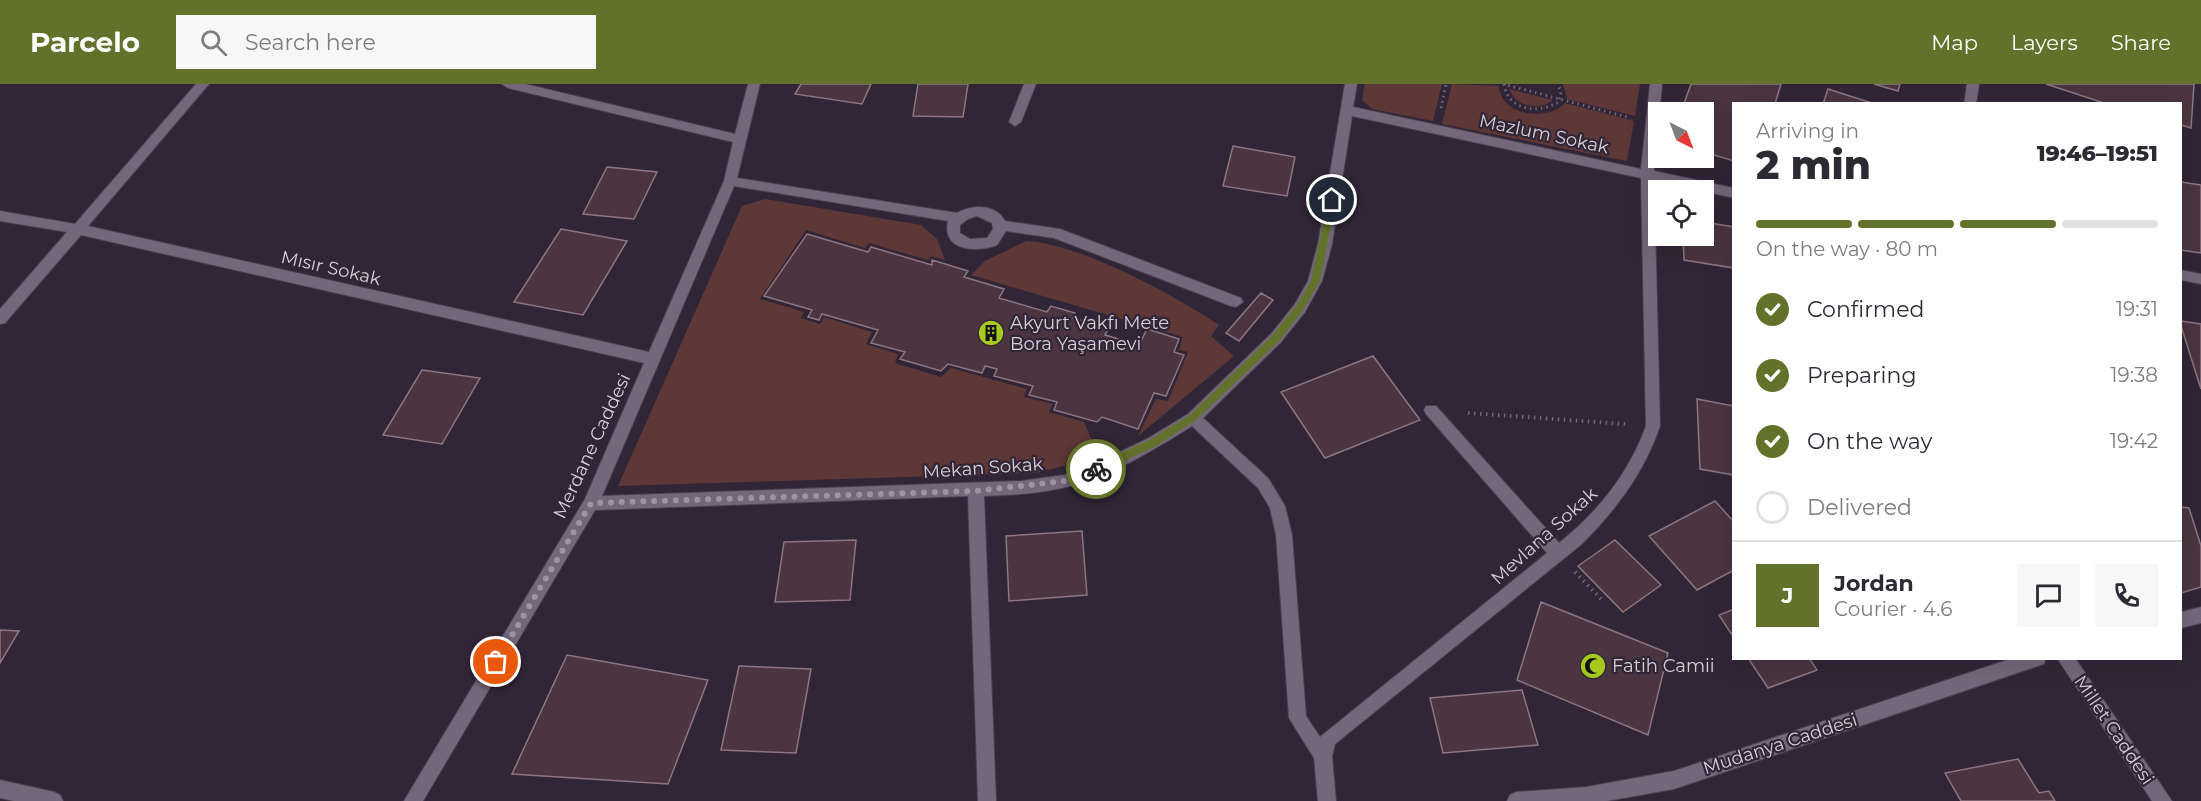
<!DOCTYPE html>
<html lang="en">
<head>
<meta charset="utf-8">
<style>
	body { margin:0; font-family:Montserrat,sans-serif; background:#f7f7f7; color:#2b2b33; height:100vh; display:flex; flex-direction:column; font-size:22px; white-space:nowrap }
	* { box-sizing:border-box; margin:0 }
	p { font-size:20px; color:#7c7c81 }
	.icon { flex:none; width:33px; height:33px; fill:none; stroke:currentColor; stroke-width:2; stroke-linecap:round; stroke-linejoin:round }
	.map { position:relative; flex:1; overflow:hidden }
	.sheet { position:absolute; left:1732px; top:18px; width:450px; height:558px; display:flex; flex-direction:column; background:#fff; border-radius:0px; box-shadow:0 6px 24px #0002 }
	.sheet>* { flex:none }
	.needle { width:39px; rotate:138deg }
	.buttons { position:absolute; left:1648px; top:18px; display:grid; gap:12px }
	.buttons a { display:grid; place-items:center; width:66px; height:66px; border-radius:0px; background:#fff; box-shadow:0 6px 24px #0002; font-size:30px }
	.pin { position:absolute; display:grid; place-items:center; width:51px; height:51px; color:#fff; margin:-26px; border:3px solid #fff; border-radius:50%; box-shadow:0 2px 6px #0007 }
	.courier { position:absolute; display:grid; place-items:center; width:60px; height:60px; margin:-30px; border:4px solid #63722a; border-radius:50%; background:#fff; color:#222; box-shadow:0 2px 8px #0007 }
	.head em { font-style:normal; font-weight:800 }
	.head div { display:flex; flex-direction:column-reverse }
	.head { display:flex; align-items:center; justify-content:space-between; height:102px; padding:0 24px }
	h1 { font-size:39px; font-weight:800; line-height:45px }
	.bar { display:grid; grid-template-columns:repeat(4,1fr); gap:9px 6px; align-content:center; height:72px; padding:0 24px }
	.bar i { height:8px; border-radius:4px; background:#e1e1e2 }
	.bar .current { background:#63722a }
	.bar p { grid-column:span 4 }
	.line { display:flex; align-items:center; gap:15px; padding:0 24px; border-top:2px solid #e1e1e2 }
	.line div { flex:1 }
	.round { display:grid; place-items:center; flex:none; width:63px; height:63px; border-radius:0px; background:#f7f7f7 }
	ol { padding:0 24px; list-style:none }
	li { display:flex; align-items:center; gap:18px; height:66px }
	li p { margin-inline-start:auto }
	li .icon { padding:6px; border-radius:50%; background:#63722a; color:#fff; stroke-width:4 }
	li:last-child { color:#7c7c81 }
	li i { width:33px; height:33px; border:3px solid #e1e1e2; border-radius:50% }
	header { display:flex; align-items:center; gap:36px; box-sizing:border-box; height:84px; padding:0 30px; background:#63722a; color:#fff }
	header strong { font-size:28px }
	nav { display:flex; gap:33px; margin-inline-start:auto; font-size:21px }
	.search { width:420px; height:54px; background:#f7f7f7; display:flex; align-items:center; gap:15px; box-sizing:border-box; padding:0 21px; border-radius:0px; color:#7c7c81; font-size:22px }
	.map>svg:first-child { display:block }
</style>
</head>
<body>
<header>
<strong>Parcelo</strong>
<div class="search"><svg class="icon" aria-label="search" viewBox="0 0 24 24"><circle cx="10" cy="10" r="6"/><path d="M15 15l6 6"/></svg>Search here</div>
<nav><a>Map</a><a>Layers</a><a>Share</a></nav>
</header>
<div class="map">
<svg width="2201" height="717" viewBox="0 0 2201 717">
	<rect width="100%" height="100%" fill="#312637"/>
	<path fill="#5d3837" d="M1365,0H1442L1433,37L1372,25L1362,16Z
		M1452,0L1499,2C1500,32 1548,38 1565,19L1634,37L1627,77L1442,40Z
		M1563,0H1640L1635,32L1567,15Z
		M1509,5L1553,16C1539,28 1515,22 1509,5Z
		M765,115L921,141L937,155L945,176L931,172L928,176L869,159L865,164L806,146L760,215L804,228L801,234L820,240L824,233L872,248L866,260L898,270L895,279L941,293L951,284L1027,305L1024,313L1053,320L1049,328L1084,338L1099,373L1036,389L618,402L742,122Z
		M1026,157C1081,160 1172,210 1219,241L1211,252L1234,272L1138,352L1156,315L1168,317L1188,268L1179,266L1183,253L971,191L985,177Z"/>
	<path fill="#4a3540" stroke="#8d7581" stroke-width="1.5" d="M801,0H871L862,20L795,10Z
		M918,0H968L963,33L913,32Z
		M1691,0H1781L1775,20H1734V77L1704,68V28H1681Z
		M1874,0H1900L1898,7Z
		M2046,0H2194L2191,44L2181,41V20H2107Z
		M1828,5L1875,20H1823Z
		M1233,62L1295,73L1287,112L1223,102Z
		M607,83L657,88L634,135L583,130Z
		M2181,98L2201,101V169L2181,166Z
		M1704,138L1734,143V184L1684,176L1683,152H1704Z
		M561,145L627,157L583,231L514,218Z
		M807,150L868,168L871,163L932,181V176L968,187L964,193L1004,205L999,214L1047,228L1051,222L1075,229L1073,234L1108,245L1105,251L1139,261L1147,245L1179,255L1174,268L1184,271L1166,312L1154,309L1138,345L1102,333L1097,338L1054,326L1057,318L1029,311L1033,302L994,292L997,285L985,282L982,289L948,280L941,287L900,275L905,268L871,259L878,246L822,230L819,236L808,233L812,226L764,212Z
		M1261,209L1273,216L1239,257L1226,249Z
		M2181,237L2201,240V305L2181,242Z
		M1373,272L1420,336L1325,374L1281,308Z
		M422,286L480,294L442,360L383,351Z
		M1697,315L1734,322V391L1700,385Z
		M1715,417L1734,438V486L1697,506L1649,452Z
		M2181,423L2189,424L2201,462V503L2181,509Z
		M1082,447L1087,511L1009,517L1006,452Z
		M856,456L850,516L775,518L784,458Z
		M1615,456L1661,501L1623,528L1578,482Z
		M1541,518L1668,569L1648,651L1517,596Z
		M1734,525V554L1719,531Z
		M0,546L19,547L0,579Z
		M567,571L708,596L668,700L512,690Z
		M1748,574H1809L1817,586L1768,604Z
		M739,582L811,585L796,669L721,666Z
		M1522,606L1538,661L1443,669L1430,614Z
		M2018,675L2039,709L2049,707L2055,717H1961L1945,689Z"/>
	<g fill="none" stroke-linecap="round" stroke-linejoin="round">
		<g stroke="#4a414f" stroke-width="2">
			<path id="minor" d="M196,0H209L88,142L649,268L724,97L733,58L508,4L502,0H525L735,50L748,0H760L737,94L957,129C972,121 995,119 1005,137L1060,145L1241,214L1243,218L1236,223L1231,222L1054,154L1006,147L997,161C977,169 941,167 948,137L734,102L602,412L1021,397L1064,391L1105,375L1147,355L1188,330L1271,250L1295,220L1308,197L1318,160L1345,0H1357L1353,23L1641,85L1650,0H1662L1654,87L1734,104V114L1654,96L1660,342C1644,389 1617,424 1583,459L1335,660L1332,672L1336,717H1318L1314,674L1289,634L1276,451L1270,424L1258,404L1192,342C1152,367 1108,394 1062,404C1036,410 1010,411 984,412L996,717H978L968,412L595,426L423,717H404L585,415L644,279L81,151L5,239L0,240V225L67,148L0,137V127L75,140ZM1352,32L1641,94L1646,342C1629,389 1598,428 1559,459L1436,322H1426L1424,326L1426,330L1547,469L1320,653L1306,632L1292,451L1285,422L1268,394L1203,334L1281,258L1305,228L1322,197L1332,160ZM977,132L992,139L993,145L987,154L970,155L960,149V141L968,135Z
				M1024,0H1036L1021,38L1015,42L1009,38Z
				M1967,0H1979L1976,20H1964Z
				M2181,186L2201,190V200L2181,196Z
				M2201,523V539L2181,544V528Z
				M2013,574H2046L2044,580L2038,582L1674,705L1607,717H1507L1510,711L1516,708L1586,703L1674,687Z
				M2057,574H2075L2172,717H2152Z
				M0,696L54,708L60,711L63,717H14L0,714Z"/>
		</g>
		<path stroke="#716776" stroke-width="3" stroke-dasharray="1.5 4" stroke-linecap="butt" d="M1503,0L1627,33
			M1504,0C1508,27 1538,30 1559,18L1561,7L1557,0
			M1441,24L1446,0"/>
		<path stroke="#716776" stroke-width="4" stroke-dasharray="1.5 4.5" stroke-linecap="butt" d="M1468,329L1625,340
			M1575,488L1601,515"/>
		<use href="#minor" fill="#74677b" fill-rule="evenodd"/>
	</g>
	<path fill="#63722a" d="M1332,112L1336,116L1320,197L1303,226L1279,257L1196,336L1156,362L1100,388H1093V382L1149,356L1190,331L1272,252L1297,221L1311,197L1328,116Z"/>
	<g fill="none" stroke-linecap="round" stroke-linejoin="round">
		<path stroke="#9d94a2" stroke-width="6" stroke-dasharray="0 10.8" d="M496,578L591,419L976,407L1064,397L1096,385"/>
	</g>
	<defs>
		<g id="building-disc" transform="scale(1.35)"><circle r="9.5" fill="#a7c81f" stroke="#312637"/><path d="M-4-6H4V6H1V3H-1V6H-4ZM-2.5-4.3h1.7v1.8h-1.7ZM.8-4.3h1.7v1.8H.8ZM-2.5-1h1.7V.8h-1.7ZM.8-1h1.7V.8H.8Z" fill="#111"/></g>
		<g id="mosque-disc" transform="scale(1.35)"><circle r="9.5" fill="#a7c81f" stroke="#312637"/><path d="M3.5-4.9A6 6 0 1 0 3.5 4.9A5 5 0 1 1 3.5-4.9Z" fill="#111"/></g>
	</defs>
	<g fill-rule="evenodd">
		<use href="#building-disc" x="991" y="249"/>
		<use href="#mosque-disc" x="1593" y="582"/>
	</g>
	<g text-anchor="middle" stroke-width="4.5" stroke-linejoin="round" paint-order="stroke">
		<g font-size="18" fill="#d7d0db" stroke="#312637">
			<text transform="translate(1544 50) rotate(12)" y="6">Mazlum Sokak</text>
			<text transform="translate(331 184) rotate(13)" y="6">Mısır Sokak</text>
			<text transform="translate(592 362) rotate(-65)" y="6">Merdane Caddesi</text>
			<text transform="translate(983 384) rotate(-4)" y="6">Mekan Sokak</text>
			<text transform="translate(1544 452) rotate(-42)" y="6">Mevlana Sokak</text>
			<text transform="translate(2114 646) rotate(56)" y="6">Millet Caddesi</text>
			<text transform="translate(1780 660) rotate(-18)" y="6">Mudanya Caddesi</text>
		</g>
		<g font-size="18" fill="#d7d0db" stroke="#312637" text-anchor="start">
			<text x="1010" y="245">Akyurt Vakfı Mete<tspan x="1010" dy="21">Bora Yaşamevi</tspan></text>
			<text x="1612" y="588">Fatih Camii</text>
		</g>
	</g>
</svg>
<div class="buttons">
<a><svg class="needle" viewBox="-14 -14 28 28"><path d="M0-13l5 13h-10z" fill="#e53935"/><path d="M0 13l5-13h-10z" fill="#7c7c81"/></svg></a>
<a><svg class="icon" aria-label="locate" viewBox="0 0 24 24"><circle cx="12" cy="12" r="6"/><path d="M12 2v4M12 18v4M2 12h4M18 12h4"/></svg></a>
</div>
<div class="pin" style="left:496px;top:578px;background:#ea580c"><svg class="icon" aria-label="bag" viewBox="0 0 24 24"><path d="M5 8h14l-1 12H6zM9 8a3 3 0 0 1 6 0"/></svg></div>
<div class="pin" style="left:1332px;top:116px;background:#1f2937"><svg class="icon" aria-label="home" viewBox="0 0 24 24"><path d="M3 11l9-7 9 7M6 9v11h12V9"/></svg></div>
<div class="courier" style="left:1096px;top:385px"><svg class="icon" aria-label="bike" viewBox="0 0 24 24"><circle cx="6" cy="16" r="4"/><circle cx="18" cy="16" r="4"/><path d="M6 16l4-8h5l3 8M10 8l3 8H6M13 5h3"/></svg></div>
<section class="sheet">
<div class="head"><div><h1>2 min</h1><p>Arriving in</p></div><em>19:46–19:51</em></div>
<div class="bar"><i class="current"></i><i class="current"></i><i class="current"></i><i></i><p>On the way · 80 m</p></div>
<ol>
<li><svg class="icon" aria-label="check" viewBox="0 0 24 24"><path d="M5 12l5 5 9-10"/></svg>Confirmed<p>19:31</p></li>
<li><svg class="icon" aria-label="check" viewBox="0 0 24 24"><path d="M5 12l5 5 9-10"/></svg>Preparing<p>19:38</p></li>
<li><svg class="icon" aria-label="check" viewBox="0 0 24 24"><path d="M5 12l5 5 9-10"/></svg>On the way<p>19:42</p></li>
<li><i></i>Delivered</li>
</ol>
<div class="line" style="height:108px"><b class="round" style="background:#63722a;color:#fff">J</b><div><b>Jordan</b><p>Courier · 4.6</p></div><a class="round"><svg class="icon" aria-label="chat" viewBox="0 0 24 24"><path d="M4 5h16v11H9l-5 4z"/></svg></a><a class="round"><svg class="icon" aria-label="phone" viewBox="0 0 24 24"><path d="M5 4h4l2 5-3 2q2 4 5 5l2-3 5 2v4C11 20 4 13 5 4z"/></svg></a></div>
</section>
</div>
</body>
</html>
